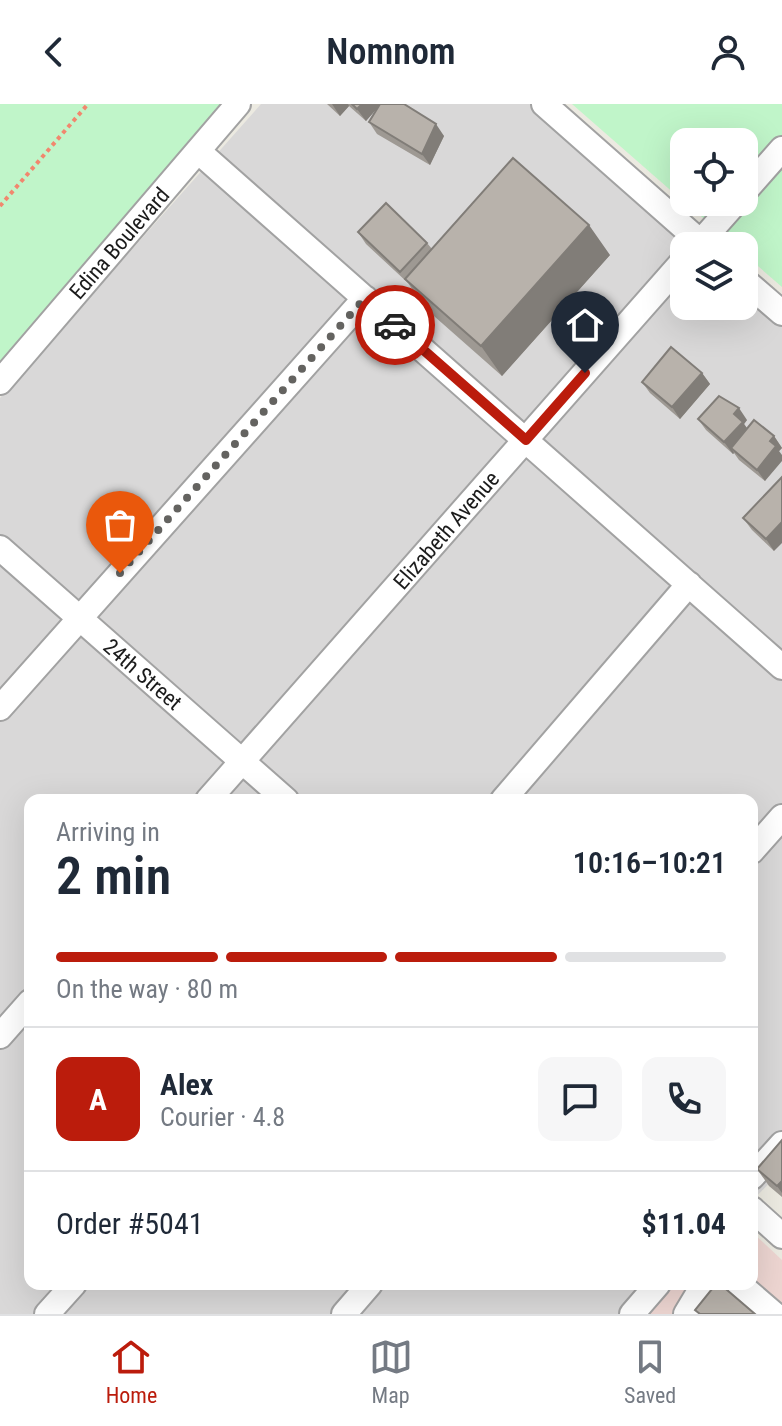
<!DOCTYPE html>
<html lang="en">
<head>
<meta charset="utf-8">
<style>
	body { margin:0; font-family:"Roboto Condensed",sans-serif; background:#f6f6f7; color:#1f2937; height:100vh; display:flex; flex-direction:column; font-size:30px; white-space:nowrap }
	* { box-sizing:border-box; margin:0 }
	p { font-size:26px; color:#747a83 }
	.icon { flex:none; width:44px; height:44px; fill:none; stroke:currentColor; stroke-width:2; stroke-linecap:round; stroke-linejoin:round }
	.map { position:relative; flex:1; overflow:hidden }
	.details { position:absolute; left:24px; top:690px; width:734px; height:496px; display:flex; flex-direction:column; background:#fff; border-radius:16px; box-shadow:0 8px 32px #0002 }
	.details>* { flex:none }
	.tools { position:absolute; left:670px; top:24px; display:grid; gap:16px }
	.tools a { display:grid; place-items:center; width:88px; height:88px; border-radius:16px; background:#fff; box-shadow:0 8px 32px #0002; font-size:40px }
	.pin { position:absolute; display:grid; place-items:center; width:68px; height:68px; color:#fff; margin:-82px -34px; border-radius:50% 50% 50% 0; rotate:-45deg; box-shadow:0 0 8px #0007 }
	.pin .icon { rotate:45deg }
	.courier { position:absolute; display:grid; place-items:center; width:80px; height:80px; margin:-40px; border:6px solid #bb1c0c; border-radius:50%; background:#fff; color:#222; box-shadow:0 2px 10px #0007 }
	.overview em { font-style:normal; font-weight:600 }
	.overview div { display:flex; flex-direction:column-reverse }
	.overview { display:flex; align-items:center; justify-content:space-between; height:136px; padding:0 32px }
	h1 { font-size:52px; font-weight:600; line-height:60px }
	.bar { display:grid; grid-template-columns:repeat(4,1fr); gap:12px 8px; align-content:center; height:96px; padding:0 32px }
	.bar i { height:10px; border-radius:6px; background:#e0e1e3 }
	.bar .on { background:#bb1c0c }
	.bar p { grid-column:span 4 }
	.line { display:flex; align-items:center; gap:20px; padding:0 32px; border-top:2px solid #e0e1e3 }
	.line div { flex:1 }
	.round { display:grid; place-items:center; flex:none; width:84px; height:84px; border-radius:16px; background:#f6f6f7 }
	header { display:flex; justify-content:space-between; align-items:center; height:104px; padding:0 32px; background:#fff; font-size:36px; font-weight:600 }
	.tab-bar { display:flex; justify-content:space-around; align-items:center; height:112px; border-top:2px solid #e0e1e3; background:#fff; font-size:22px; color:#747a83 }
	.tab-bar a { display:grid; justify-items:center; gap:4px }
	.tab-bar .on { color:#bb1c0c }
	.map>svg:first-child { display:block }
</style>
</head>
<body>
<header><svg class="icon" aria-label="back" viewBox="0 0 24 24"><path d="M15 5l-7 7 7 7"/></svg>Nomnom<svg class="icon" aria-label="person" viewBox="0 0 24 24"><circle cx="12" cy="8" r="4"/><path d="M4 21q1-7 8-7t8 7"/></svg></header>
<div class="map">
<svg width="782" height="1210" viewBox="0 0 782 1210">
	<rect width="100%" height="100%" fill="#eceae1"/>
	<path fill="#d9d8d8" d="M261,0H539L696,142H684V202H744V185L782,219V1066L752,1097V696H30V1180H675L647,1210H0V294Z"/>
	<path fill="#edd5d1" d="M752,1128L782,1156V1210H647L675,1180H752Z"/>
	<path fill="#c0f5c9" d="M0,0H238L0,278Z
		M572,0H782V183L744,150V142H735L685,98H744V38H684V98Z"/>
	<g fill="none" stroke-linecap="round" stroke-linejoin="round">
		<g stroke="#a2a2a2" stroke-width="28">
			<path id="minor" d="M544,0L705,142
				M198,47L782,563
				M744,88L782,45
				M697,142L736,98
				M744,176L782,209
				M0,278L238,0
				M0,444L286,696
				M0,604L365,194
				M208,696L684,156
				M503,696L689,480
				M752,747L782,713
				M0,932L30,898
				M752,1073L782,1040
				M752,1105L782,1132
				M739,1180L774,1210
				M47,1210L74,1180
				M344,1210L370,1180
				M632,1210L658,1180
				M686,1210L698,1190L710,1180"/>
		</g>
		<path stroke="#f1876e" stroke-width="4" stroke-dasharray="4 4" stroke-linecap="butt" d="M0,102L88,0"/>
		<use href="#minor" stroke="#fff" stroke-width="24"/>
	</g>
	<path fill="#9e9993" d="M327,0H404L444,32L430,61L377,30L369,18L377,4L366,17L349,2L340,12Z
		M358,128L427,139L432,145L610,151L502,272L426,205L408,179L366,140Z
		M702,269L710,280L680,315L650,289L642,278Z
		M698,315L747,316L744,320L747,324L774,332L782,344L779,347L765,377L739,356L734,349L733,350L706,326Z
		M782,373L774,447L752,426L743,414Z
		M782,1036V1093L769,1082L757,1065Z"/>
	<path fill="#817d78" d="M332,0H348L349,2L340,12Z
		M362,0H381L366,17L357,5Z
		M436,20L444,32L430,61L422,50Z
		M589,121L610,151L502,272L481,242Z
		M702,269L710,280L680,315L672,303Z
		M739,304L747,316L744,320L751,330L731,344L734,349L733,350L724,338L734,310Z
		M774,332L782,344L779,347L782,351V357L765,377L757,366L770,337Z
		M782,418V439L774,447L766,435Z
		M782,1077V1089L777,1082Z"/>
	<path fill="#b8b2ab" stroke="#817d78" stroke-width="2" d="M352,0H362L357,5Z
		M380,0H404L436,20L422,50L369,18Z
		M513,54L589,121L481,242L405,175Z
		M386,99L427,139L400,168L358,128Z
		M671,243L702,269L672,303L642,278Z
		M719,292L739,304L734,310L743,318L724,338L698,315Z
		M754,316L774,332L770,337L776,342L757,366L731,344Z
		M782,373V418L766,435L743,414Z
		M782,1036V1077L777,1082L757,1065Z
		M716,1180H720L755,1210H700L695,1206Z"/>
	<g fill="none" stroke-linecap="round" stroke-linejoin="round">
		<path stroke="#646360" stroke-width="8" stroke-dasharray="0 14.4" d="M120,469L365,194L395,221"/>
		<path stroke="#bb1c0c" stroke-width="10" d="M395,221L526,336L585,269"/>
	</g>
	<g text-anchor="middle" stroke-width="6" stroke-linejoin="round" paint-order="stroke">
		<g font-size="22" fill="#1b1b1b" stroke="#fff">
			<text transform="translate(119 139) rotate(-49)" y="8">Edina Boulevard</text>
			<text transform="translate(446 426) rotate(-49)" y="8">Elizabeth Avenue</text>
			<text transform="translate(143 570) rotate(41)" y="8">24th Street</text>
		</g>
	</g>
</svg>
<div class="tools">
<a><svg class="icon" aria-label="locate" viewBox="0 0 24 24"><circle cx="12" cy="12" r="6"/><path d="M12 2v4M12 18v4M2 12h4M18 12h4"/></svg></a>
<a><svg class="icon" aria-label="layers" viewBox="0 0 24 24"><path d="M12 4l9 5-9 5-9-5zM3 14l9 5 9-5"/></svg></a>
</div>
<div class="pin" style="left:120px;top:469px;background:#ea580c"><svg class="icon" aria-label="bag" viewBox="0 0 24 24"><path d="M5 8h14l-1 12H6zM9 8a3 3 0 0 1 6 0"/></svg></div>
<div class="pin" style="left:585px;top:269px;background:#1f2937"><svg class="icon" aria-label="home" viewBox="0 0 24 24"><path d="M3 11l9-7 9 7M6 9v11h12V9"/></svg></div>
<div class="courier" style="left:395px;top:221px"><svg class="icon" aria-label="car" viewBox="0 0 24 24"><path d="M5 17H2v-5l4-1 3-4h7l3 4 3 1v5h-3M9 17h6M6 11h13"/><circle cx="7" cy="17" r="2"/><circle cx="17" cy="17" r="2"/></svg></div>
<section class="details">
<div class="overview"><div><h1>2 min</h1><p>Arriving in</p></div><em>10:16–10:21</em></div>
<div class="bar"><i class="on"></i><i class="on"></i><i class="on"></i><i></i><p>On the way · 80 m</p></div>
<div class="line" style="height:144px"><b class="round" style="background:#bb1c0c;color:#fff">A</b><div><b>Alex</b><p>Courier · 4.8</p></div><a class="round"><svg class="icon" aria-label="chat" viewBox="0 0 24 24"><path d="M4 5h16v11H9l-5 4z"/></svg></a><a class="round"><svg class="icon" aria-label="phone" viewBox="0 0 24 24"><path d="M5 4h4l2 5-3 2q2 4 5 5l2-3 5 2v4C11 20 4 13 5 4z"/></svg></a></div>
<div class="line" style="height:104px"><div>Order #5041</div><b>$11.04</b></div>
</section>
</div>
<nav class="tab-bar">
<a class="on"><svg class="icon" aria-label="home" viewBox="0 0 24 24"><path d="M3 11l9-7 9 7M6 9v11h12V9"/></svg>Home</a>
<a><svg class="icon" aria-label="map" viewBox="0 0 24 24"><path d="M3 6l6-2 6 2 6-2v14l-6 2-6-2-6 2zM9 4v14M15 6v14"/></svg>Map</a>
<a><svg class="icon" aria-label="saved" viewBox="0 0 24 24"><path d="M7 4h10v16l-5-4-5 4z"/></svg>Saved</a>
</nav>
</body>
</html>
